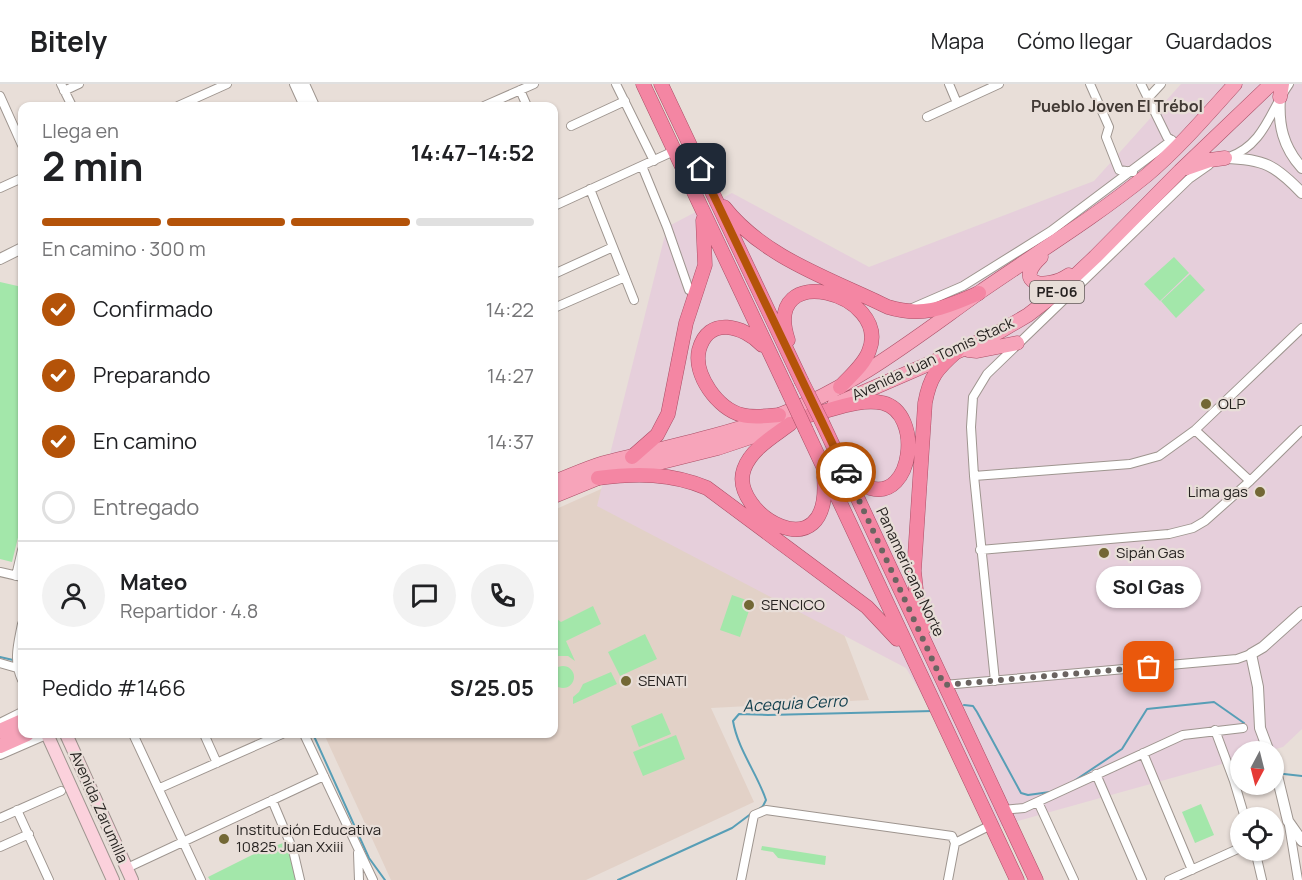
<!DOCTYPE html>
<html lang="es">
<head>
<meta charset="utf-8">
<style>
	body { margin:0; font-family:Manrope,sans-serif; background:#f2f2f2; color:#202124; height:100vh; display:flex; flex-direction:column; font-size:22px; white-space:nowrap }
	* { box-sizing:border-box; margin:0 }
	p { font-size:20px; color:#757577 }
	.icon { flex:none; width:33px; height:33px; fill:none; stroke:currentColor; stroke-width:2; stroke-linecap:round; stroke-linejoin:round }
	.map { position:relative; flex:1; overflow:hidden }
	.side { position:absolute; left:18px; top:18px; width:540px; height:636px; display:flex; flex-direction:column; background:#fff; border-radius:12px; box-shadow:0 2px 4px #0004 }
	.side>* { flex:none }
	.needle { width:39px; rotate:187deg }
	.tools { position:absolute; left:1230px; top:657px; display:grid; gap:12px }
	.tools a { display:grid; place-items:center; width:54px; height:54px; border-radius:50%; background:#fff; box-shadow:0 2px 4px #0004; font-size:30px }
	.pin { position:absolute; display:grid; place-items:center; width:51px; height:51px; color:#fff; margin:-26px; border-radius:12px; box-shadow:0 3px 9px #0006 }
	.courier { position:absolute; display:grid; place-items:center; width:60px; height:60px; margin:-30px; border:4px solid #b45309; border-radius:50%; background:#fff; color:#222; box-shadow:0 2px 8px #0007 }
	.bubble { position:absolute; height:42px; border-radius:21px; background:#fff; box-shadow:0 2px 4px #0004; font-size:20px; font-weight:700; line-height:42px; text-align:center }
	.overview em { font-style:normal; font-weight:700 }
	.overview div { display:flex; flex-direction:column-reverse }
	.overview { display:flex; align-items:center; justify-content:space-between; height:102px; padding:0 24px }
	h1 { font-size:39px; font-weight:700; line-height:45px }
	.bar { display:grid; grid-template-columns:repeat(4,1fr); gap:9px 6px; align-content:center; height:72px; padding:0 24px }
	.bar i { height:8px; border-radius:4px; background:#e0e0e0 }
	.bar .active { background:#b45309 }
	.bar p { grid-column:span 4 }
	.line { display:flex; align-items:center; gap:15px; padding:0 24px; border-top:2px solid #e0e0e0 }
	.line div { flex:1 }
	.round { display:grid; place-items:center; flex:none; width:63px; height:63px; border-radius:32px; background:#f2f2f2 }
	ol { padding:0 24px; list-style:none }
	li { display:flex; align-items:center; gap:18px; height:66px }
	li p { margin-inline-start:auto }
	li .icon { padding:6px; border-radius:50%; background:#b45309; color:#fff; stroke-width:4 }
	li:last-child { color:#757577 }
	li i { width:33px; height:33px; border:3px solid #e0e0e0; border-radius:50% }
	header { display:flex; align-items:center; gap:36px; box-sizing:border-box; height:84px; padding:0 30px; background:#fff; border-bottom:2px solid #e0e0e0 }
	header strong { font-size:28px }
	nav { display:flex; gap:33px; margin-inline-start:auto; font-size:21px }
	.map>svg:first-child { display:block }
</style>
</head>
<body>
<header>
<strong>Bitely</strong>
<nav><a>Mapa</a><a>Cómo llegar</a><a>Guardados</a></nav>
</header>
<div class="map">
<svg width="1302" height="796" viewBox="0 0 1302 796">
	<rect width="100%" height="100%" fill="#e8ded8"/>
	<path fill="#e2d1c7" d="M610,401L826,503L869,616L711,624L754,718L586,796H391L324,650H554V426Z"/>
	<path fill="#e6cfdb" d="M1181,0H1302V645L1283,663L1268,667L1240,668V675L1000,742L906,584L597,422L667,143L732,109L869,183L1094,97Z"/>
	<path fill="#a3e7aa" d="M1174,173L1189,189L1160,217L1144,200Z
		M1190,190L1205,206L1176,234L1161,217Z
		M0,198L22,203V437L12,478L0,475Z
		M732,511L752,518L740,553L720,546Z
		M593,522L601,540L566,557L575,577L568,572H554V533L561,538Z
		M645,550L657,575L620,592L608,568Z
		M552 593a11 11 0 1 1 22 0a11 11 0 1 1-22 0Z
		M611,588L617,600L573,620V613L579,608L583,600Z
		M662,629L671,650L639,663L631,642Z
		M676,651L685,675L643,692L633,668Z
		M1201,720L1214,751L1195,759L1182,728Z
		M288,757L299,796H210L208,793L252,771Z
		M762,762L826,772L825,781L778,774L773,768L761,766Z"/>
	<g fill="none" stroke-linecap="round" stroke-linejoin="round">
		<path stroke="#579eb6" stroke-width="2" d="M0,573L13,576
			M964,621L973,622L977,628L1021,709L1028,711L1050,708
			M313,650L369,774L385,796
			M1284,690L1302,692
			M1074,697L1122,665L1147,625L1214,618L1244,639
			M759,725L763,722L766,716C757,689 738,666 733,637L739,630L768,631L933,627
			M618,796L732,744L752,729"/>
		<g stroke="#9e958f" stroke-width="10">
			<path id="minor" d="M61,0L72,22
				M616,0L654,77
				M949,0L957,19
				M1090,0L1109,43L1106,53L1119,86L1133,88
				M1141,0L1167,53L1176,59
				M520,6L527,22
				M64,7L79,0
				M0,12L22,61
				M1148,14L1161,0
				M178,22L227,0
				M484,22L534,0
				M927,33L999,0
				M571,42L625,17
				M1229,73C1264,61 1270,27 1289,0
				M642,82L667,143L689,206
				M0,104L22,94
				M590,105L634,216
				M554,122L674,67
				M554,190L613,163
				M554,224L625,193
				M910,225L963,202L1051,147L1172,56
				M1195,346L1250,397
				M974,392L1130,380L1159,372L1195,346L1302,244
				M980,466L1169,450L1193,444L1205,437L1250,397L1302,346
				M0,488L22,493
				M16,492L22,466
				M22,540C18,561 13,576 22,596
				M0,579L17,584
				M995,597L974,392L971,343L973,313L987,290L1189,95L1209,81
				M944,601L1237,575L1251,570
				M1215,646L1234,697L1245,734
				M133,650L201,796
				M204,650L217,679
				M304,650L373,796
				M1143,669L1192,786
				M1096,690L1142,796
				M160,704L282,650
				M272,716L293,766L300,796
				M1038,718L1074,796
				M17,726L49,796
				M1003,726L1024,724L1183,651L1243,644
				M0,734L61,707
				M1289,741L1298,796
				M955,759L991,741
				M0,763L29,750
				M1255,766L1262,796
				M358,769L359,796
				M127,784L324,692
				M741,796L754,731L766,726L952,752L955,759L948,796
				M1169,796L1240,764"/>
		</g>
		<g stroke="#9e958f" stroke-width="12">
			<path id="tertiary" d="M295,0L305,22
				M304,0L314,22
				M1280,13C1278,41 1283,63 1302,84
				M1225,74C1264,75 1275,81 1302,109
				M0,175L22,164
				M0,640L22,629
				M1269,668L1260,644L1258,603L1251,570L1263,563L1302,528
				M0,670L46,650
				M1274,679L1288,737L1302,757"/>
		</g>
		<g stroke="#9e958f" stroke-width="14">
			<path id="secondary" d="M47,650L113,796
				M66,650L132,796"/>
		</g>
		<g stroke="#ab4f67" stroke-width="15">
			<path id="primary" d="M1280,13L1282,0
				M1187,84L1210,76L1225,74
				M1041,173C1012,200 1045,207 1069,191
				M968,266L977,267L1017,259
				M834,321L963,265L999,248L1028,231L1059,207L1095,173L1180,87L1271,0
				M554,398C570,392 587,384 604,379C663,364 722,352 779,331C854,303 915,254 980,208C1035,170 1094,134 1147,91C1179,64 1207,31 1235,0
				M554,412L598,394L718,364L784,342
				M0,647L22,637
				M0,662L27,650"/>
		</g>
		<g stroke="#ab4f67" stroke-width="15">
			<path id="trunk" d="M643,0L786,303
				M661,0L801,296
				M724,123C764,174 831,195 888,223C924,234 946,223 979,209
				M788,256C761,174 892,209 869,267C864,281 850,292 840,303
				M762,261C744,242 708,231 699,266C693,291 718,325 742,331C754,334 767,332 779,331
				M810,331C833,326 859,314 883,319C923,329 913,417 870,404C861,401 855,392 849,386
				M822,338L1036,796
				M790,340C774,352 751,365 744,385C728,429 832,491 824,393
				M806,346L1017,796
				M632,373L657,351L668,330L686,239L705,181L703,136
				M598,394C636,389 672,389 707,404L867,523L897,555
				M924,544L917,515L914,487L925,319C930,292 937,285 957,267"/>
		</g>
		<use href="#minor" stroke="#fff" stroke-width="8"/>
		<use href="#tertiary" stroke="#fff" stroke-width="10"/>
		<use href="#secondary" stroke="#fbd1dc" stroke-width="12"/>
		<use href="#primary" stroke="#f7a4ba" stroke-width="14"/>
		<use href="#trunk" stroke="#f486a3" stroke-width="14"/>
		<g stroke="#ab4f67" stroke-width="15" stroke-linecap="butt">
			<path id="trunk-bridge" d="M801,296L822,338
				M786,303L806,346"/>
		</g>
		<use href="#trunk-bridge" stroke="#f486a3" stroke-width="14"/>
	</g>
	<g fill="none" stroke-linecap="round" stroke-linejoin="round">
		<path stroke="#6b6461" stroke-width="6" stroke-dasharray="0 10.8" d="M846,388L944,601L1149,583"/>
		<path stroke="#b45309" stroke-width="8" d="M701,85L846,388"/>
	</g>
	<g fill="#736835" stroke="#e8ded8" stroke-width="2">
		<circle cx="1206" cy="320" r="6"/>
		<circle cx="1260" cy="408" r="6"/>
		<circle cx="1104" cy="469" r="6"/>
		<circle cx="749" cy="521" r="6"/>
		<circle cx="626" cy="597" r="6"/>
		<circle cx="224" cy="755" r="6"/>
	</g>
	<g text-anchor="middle" stroke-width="4.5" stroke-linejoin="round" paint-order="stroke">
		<rect fill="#e8ded8" stroke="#615b58" stroke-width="1.5" x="1030" y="197" width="54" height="22" rx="4.5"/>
		<g font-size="14" font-weight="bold" fill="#272321">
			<text x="1057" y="213">PE-06</text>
		</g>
		<g font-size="15" fill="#272321" stroke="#e8ded8">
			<text transform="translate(933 275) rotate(-25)" y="5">Avenida Juan Tomis Stack</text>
			<text transform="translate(910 488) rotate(65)" y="5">Panamericana Norte</text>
			<text transform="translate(99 723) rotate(66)" y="5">Avenida Zarumilla</text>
		</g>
		<g font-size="15" fill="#272321" stroke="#e8ded8" text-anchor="start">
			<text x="1218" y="325">OLP</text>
			<text x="1248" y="413" text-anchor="end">Lima gas</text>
			<text x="1116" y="474">Sipán Gas</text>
			<text x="761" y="526">SENCICO</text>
			<text x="638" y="602">SENATI</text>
			<text x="236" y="751">Institución Educativa<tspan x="236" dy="17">10825 Juan Xxiii</tspan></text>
		</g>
		<g font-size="16" font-weight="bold" fill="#423a35" stroke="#e8ded8">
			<text x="1117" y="28">Pueblo Joven El Trébol</text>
		</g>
		<g font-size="16" font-style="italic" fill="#0d3c4b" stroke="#e8ded8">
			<text transform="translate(795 619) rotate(-3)" y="6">Acequia Cerro</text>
		</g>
	</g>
</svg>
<div class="tools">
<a><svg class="needle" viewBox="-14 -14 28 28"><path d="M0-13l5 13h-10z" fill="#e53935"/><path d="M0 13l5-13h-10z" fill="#757577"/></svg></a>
<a><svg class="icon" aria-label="locate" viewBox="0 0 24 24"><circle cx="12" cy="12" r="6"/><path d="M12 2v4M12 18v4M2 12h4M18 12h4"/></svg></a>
</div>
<div class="pin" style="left:1149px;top:583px;background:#ea580c"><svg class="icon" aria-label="bag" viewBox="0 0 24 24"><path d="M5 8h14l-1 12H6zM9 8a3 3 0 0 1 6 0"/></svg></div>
<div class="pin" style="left:701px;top:85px;background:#1f2937"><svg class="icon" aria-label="home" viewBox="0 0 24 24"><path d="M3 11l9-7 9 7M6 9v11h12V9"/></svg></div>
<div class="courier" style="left:846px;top:388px"><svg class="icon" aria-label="car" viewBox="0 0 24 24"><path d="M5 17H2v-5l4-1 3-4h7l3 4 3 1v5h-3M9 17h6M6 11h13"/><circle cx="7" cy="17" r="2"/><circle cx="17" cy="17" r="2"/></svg></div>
<div class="bubble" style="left:1096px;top:482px;width:105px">Sol Gas</div>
<section class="side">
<div class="overview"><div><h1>2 min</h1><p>Llega en</p></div><em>14:47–14:52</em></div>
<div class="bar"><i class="active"></i><i class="active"></i><i class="active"></i><i></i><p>En camino · 300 m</p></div>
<ol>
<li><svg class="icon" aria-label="check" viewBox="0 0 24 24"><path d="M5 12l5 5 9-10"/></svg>Confirmado<p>14:22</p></li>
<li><svg class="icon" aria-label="check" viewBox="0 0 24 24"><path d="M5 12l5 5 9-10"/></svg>Preparando<p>14:27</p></li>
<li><svg class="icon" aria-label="check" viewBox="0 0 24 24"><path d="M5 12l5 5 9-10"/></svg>En camino<p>14:37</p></li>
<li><i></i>Entregado</li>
</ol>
<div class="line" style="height:108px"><a class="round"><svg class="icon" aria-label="person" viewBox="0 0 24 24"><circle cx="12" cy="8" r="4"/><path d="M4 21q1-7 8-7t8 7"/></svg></a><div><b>Mateo</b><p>Repartidor · 4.8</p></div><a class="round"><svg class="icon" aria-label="chat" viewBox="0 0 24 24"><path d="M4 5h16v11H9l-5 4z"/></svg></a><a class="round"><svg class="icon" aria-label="phone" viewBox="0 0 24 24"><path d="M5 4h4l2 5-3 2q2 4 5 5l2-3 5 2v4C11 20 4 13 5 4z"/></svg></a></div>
<div class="line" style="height:78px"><div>Pedido #1466</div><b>S/25.05</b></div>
</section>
</div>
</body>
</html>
